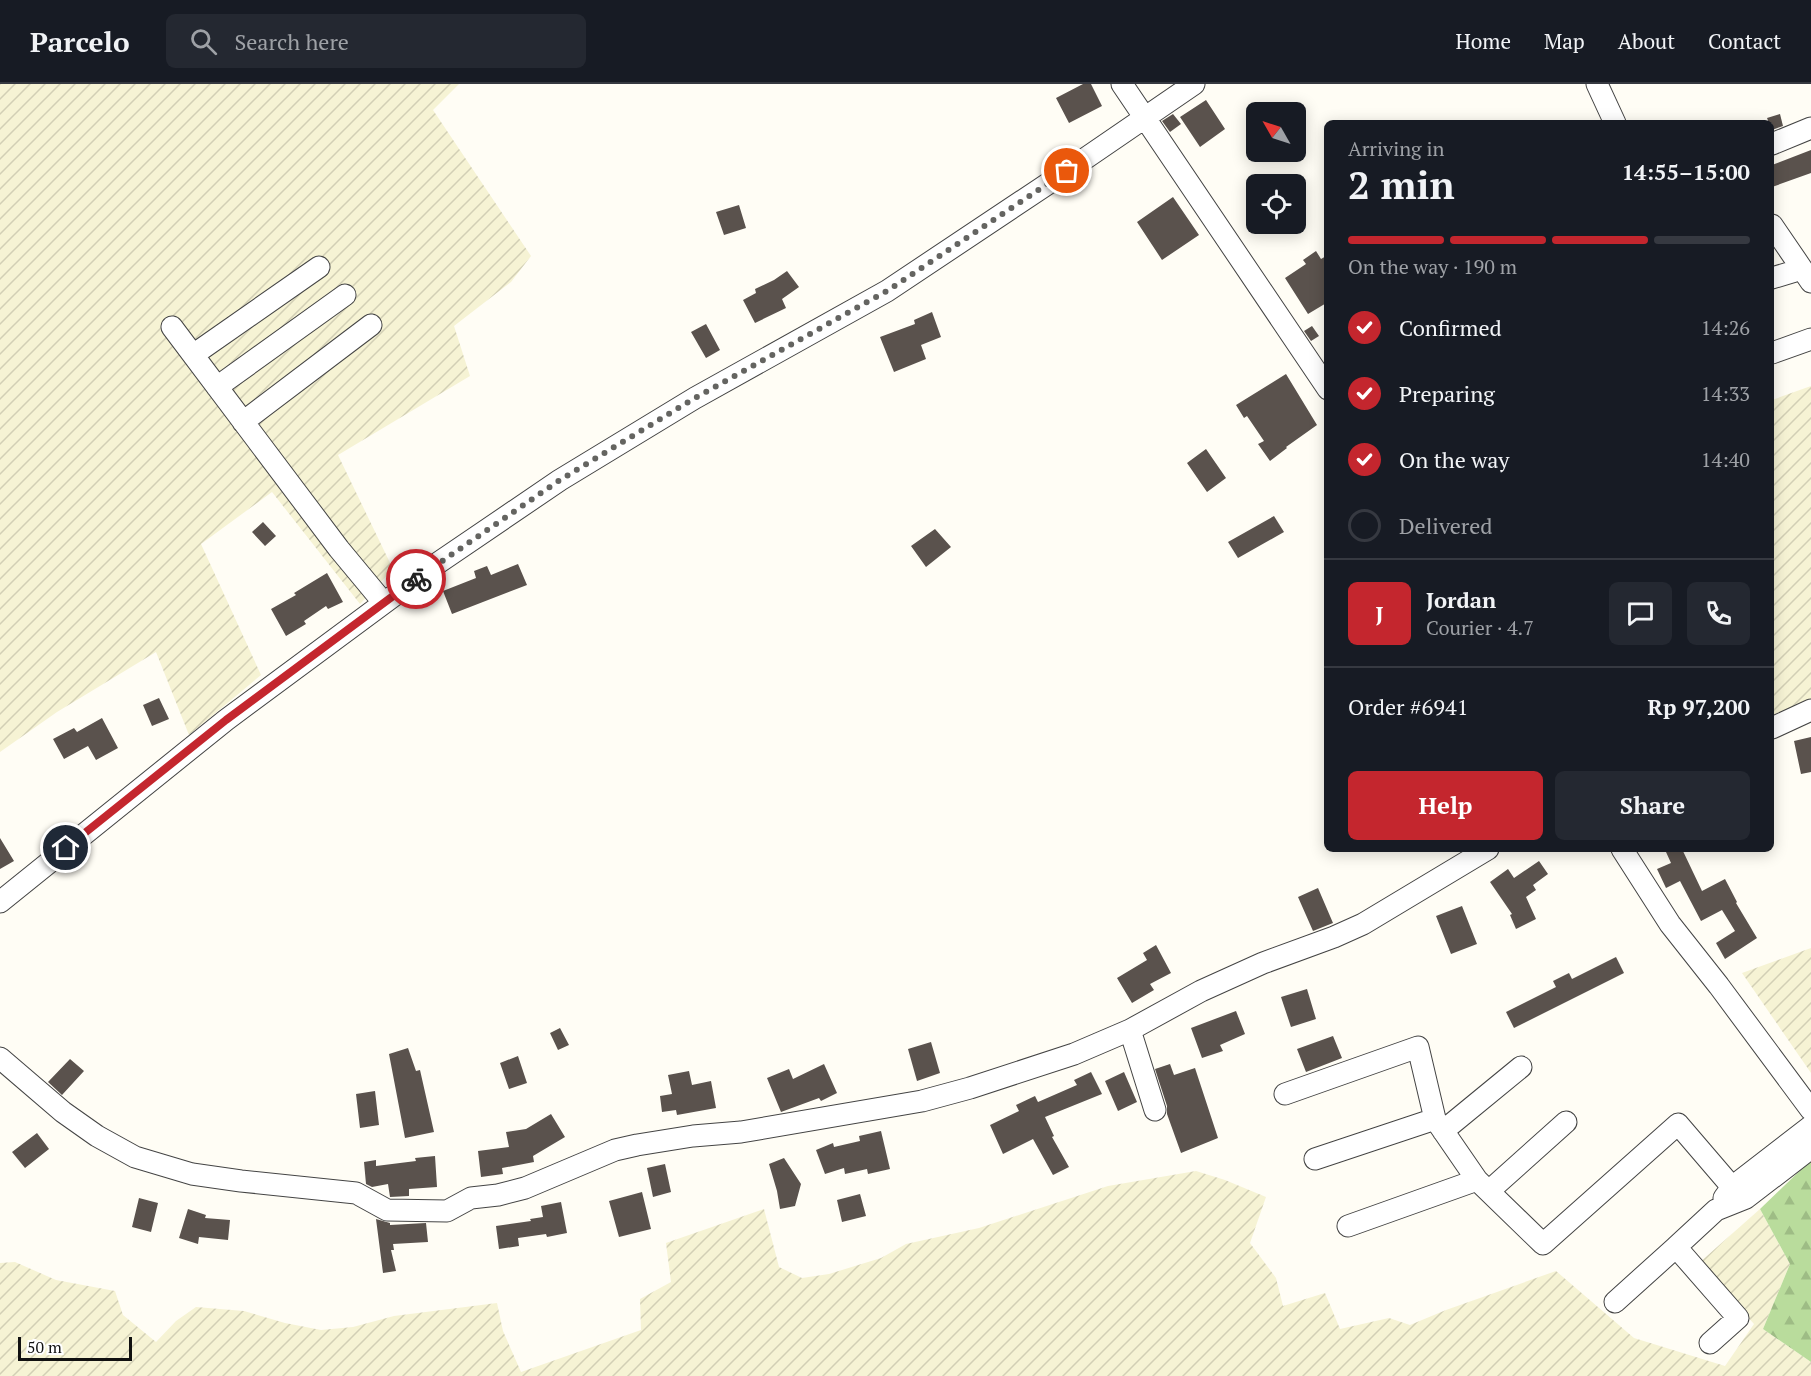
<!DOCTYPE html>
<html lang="en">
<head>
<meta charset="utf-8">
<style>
	body { margin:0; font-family:"PT Serif",serif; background:#242831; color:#f1f3f6; height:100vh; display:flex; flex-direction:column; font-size:22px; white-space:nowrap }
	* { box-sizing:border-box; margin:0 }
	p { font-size:20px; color:#9ea1a6 }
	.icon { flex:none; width:33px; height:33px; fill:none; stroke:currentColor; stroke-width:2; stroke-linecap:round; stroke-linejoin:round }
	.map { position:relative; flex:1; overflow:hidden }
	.details { position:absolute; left:1324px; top:36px; width:450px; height:732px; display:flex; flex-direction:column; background:#171b24; border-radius:9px; box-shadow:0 3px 15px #0003 }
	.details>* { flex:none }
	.needle { width:39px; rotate:309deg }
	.tools { position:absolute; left:1246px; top:18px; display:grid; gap:12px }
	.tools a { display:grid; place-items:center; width:60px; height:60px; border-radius:9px; background:#171b24; box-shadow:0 3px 15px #0003; font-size:30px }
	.scale { position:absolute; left:18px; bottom:15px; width:114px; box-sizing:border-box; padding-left:6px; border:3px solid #111; border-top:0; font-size:16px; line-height:21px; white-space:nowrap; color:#111; -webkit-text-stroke:4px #fff; paint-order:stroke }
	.pin { position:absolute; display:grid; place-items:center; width:51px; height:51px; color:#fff; margin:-26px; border:3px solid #fff; border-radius:50%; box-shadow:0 2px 6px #0007 }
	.courier { position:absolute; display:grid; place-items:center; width:60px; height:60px; margin:-30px; border:4px solid #c4262e; border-radius:50%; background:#fff; color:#222; box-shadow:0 2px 8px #0007 }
	.headline em { font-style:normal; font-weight:800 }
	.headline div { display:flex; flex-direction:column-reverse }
	.headline { display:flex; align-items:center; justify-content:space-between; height:102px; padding:0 24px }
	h1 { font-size:39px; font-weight:800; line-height:45px }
	.bar { display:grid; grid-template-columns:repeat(4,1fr); gap:9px 6px; align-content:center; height:72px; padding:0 24px }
	.bar i { height:8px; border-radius:4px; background:#363941 }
	.bar .current { background:#c4262e }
	.bar p { grid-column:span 4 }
	.line { display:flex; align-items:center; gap:15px; padding:0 24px; border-top:2px solid #363941 }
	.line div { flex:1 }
	.round { display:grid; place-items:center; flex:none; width:63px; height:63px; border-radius:9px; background:#242831 }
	ol { padding:0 24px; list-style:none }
	li { display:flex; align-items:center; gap:18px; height:66px }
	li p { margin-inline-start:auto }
	li .icon { padding:6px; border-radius:50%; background:#c4262e; color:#fff; stroke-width:4 }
	li:last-child { color:#9ea1a6 }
	li i { width:33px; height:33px; border:3px solid #363941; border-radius:50% }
	.button { display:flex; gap:12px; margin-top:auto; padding:12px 24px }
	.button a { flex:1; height:69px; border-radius:9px; background:#c4262e; color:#fff; font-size:24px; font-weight:800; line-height:69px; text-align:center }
	.button a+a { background:#242831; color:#f1f3f6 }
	header { display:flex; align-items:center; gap:36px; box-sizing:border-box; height:84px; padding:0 30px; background:#171b24; border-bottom:2px solid #363941 }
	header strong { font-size:28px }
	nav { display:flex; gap:33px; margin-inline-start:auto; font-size:21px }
	.search { width:420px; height:54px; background:#242831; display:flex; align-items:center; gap:15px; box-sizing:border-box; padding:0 21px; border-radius:9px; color:#9ea1a6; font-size:22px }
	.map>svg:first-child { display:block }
</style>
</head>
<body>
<header>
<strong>Parcelo</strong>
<div class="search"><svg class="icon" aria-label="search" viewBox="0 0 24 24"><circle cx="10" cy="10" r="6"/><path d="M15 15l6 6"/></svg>Search here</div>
<nav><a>Home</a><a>Map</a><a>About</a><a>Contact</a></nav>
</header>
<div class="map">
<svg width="1811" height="1292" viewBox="0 0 1811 1292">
	<defs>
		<pattern id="farmland-furrows" width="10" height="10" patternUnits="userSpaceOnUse" patternTransform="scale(1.5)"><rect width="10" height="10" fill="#f6f3d4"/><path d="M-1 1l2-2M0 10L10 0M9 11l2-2" fill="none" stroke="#d2cfb5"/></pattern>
		<pattern id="forest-firs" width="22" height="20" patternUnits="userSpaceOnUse" patternTransform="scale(1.5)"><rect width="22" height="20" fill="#b9dc9c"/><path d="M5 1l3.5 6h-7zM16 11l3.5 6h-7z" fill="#9ebc85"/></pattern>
	</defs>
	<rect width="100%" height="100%" fill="#fffdf5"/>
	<path fill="url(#farmland-furrows)" d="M0,0H459L433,26L531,172L511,198L454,242L470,292L338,371L393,485L360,520L272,408L201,460L261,591L189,651L156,568L57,628L0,668Z
		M1811,302V617L1772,631V316Z
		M1811,864V989L1742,889Z
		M1196,1087L1225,1096L1266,1113L1250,1159L1276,1194L1283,1222L1325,1209L1340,1245L1389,1234L1410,1241L1446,1226L1556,1187L1634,1254L1725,1282L1754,1240L1699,1179L1760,1125L1790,1180L1763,1245L1811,1278V1292H0V1179L15,1178L56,1196L115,1207L123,1231L156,1258L176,1237L196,1223L244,1227L285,1239L321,1246L353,1243L394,1232L497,1219L503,1247L521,1288L641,1246L640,1215L671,1198L666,1159L764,1125L779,1183L802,1194L829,1190L881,1174L906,1160L979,1144L1108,1102Z"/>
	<path fill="url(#forest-firs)" d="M1811,1076V1278L1763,1245L1790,1180L1760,1125Z"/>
	<path fill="#5a524d" d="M1083,0H1091L1102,22L1069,39L1056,14Z
		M1206,16L1225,45L1200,63L1180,33Z
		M1173,30L1181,40L1170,48L1162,37Z
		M1780,30L1783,42L1772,46V39H1769L1767,34Z
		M1811,66V89L1772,103V81Z
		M1173,113L1199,151L1162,176L1137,138Z
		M739,121L746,144L724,151L716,128Z
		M1316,167L1321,175L1328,171V218L1308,230L1285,194L1306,180L1303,176Z
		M787,187L799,203L782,215L786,224L755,239L743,216L756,209L755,205L774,196Z
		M932,228L941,253L921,261L926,275L894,288L880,253L915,240L914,236Z
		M706,240L720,266L706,274L691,248Z
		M1312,242L1319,252L1311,257L1304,247Z
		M1286,290L1317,341L1286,363L1287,364L1270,377L1258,360L1264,357L1247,332L1244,334L1236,321Z
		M1206,365L1226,394L1207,408L1187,379Z
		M1274,432L1284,448L1238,474L1228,458Z
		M263,438L276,452L265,462L252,448Z
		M935,445L951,463L926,483L911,462Z
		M518,480L527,501L452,530L443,507L476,494L474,487L487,482L491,491Z
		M327,489L343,518L328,525L326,522L304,537L306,540L286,552L271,525L296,511L294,509Z
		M159,614L169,635L152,642L143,621Z
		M102,634L118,664L96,676L88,662L64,675L53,655L74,644L77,648Z
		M1811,653V688L1801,690L1794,657Z
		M0,754L14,777L0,785Z
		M1673,765H1682L1702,807L1725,795L1737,818L1736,819L1757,854L1725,875L1716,859L1735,847L1722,826L1701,837L1680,797L1666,804L1657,785L1671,779L1666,768Z
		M1539,777L1548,790L1533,801L1536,806L1526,813L1536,835L1516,845L1510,831L1512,830L1490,798L1508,785L1514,794Z
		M1318,804L1333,839L1313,847L1298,813Z
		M1462,822L1477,860L1451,870L1436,832Z
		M1156,861L1171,889L1150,900L1154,906L1132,919L1117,894L1147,876L1143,869Z
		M1616,873L1624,889L1514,944L1506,928L1556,903L1553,897L1569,889L1572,895Z
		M1307,905L1316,935L1291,943L1281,913Z
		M1236,927L1245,950L1220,961L1223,967L1202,974L1191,944Z
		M560,944L569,961L558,966L550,949Z
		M1333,952L1342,974L1306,988L1297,965Z
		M931,958L940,989L917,997L908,965Z
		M408,964L416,987L420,986L434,1048L405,1054L389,970Z
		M518,972L527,999L509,1005L500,979Z
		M70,975L84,987L62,1011L48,998Z
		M824,980L837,1009L821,1017L819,1014L781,1028L767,994L789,985L793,995Z
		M1170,980L1174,991L1195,984L1218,1054L1181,1069L1167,1030V1022L1155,985Z
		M689,987L692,1001L711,997L716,1024L677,1031L676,1026L662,1028L660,1012L672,1010L668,991Z
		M1091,988L1102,1010L1045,1033L1054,1052L1052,1053L1069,1083L1053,1091L1033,1055L1003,1070L990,1041L1019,1027L1016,1021L1035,1012L1038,1018L1077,1001L1074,996Z
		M1124,988L1137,1018L1118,1027L1105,997Z
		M375,1007L379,1041L360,1044L356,1010Z
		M551,1030L565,1053L533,1072L534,1078L502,1084L503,1090L481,1093L478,1067L509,1063L506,1048L526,1045Z
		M881,1047L890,1085L868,1090L867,1085L845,1090L844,1084L825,1090L816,1066L833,1059L834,1063L860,1057L859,1052Z
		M37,1049L49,1065L25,1084L12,1068Z
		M435,1072L437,1103L409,1105V1112L390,1113L388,1100L372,1103L366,1100L364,1078L376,1076V1082L416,1077L415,1074Z
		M784,1074L801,1100L795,1122L780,1125L777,1107L769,1080Z
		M665,1080L671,1108L653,1113L647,1084Z
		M642,1108L651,1145L619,1153L609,1117Z
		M860,1110L866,1132L842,1138L837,1116Z
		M139,1114L158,1119L151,1148L132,1143Z
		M561,1118L567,1149L547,1153L546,1150L518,1154L519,1162L499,1165L496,1142L531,1137L530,1135L543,1133L541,1122Z
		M188,1125L206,1131L205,1134L230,1136L228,1156L199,1153L198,1160L179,1154Z
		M376,1135L390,1139V1141L426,1139L428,1158L393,1160L394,1166H391L396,1187L383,1189Z"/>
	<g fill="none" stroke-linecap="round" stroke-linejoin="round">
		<g stroke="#444" stroke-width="23">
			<path id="minor" d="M1122,0L1328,305
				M1597,0L1615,39
				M1772,60L1811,44
				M1772,141L1811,198
				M1772,194L1802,185
				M172,243L339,465L383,518
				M1772,269L1811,255
				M193,271L319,183
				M217,303L345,211
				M243,338L371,241
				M1772,644L1811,626
				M1622,765L1670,840L1719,902L1811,1026
				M0,818L226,636L438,479L560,396L695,314L887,207L1067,87L1194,0
				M1130,946L1155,1026
				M0,974L63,1028L97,1052L135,1073L192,1090L241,1097L356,1109L387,1126L447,1127L471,1114L498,1111L525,1104L615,1066L637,1061L693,1052L741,1048L922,1017L970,1004L1074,970L1130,946L1201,907L1263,879L1334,853L1363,840L1488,765
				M1285,1010L1418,963L1435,1035
				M1443,1047L1521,983
				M1315,1075L1435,1035L1477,1096
				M1489,1107L1566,1038
				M1724,1114L1732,1103L1811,1042
				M1348,1142L1477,1096L1543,1160L1678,1040L1732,1103
				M1615,1218L1676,1163
				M1710,1259L1738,1234L1676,1163L1716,1126L1746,1114L1811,1064"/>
		</g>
		<use href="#minor" stroke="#fff" stroke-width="21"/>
	</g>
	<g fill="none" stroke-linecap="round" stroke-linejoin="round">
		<path stroke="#646461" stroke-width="6" stroke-dasharray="0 10.8" d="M416,495L560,396L695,314L887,207L1067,87"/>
		<path stroke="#c4262e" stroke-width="8" d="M66,764L226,636L416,495"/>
	</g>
</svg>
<div class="tools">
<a><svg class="needle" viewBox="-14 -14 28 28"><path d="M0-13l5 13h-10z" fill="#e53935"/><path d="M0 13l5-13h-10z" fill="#9ea1a6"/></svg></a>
<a><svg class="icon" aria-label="locate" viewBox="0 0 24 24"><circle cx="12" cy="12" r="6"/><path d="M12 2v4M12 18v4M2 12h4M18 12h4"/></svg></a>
</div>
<div class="scale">50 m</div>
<div class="pin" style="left:1067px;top:87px;background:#ea580c"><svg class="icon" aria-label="bag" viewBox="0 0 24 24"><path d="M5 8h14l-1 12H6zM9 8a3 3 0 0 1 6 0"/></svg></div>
<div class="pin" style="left:66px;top:764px;background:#1f2937"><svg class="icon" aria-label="home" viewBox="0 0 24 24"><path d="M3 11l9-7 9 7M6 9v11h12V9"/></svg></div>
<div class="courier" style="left:416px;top:495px"><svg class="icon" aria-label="bike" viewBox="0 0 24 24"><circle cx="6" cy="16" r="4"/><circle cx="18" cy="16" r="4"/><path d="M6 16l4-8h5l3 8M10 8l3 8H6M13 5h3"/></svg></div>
<section class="details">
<div class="headline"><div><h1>2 min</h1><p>Arriving in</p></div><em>14:55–15:00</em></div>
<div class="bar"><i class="current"></i><i class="current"></i><i class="current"></i><i></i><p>On the way · 190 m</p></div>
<ol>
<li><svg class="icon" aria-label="check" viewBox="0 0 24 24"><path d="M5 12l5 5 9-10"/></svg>Confirmed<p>14:26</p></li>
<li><svg class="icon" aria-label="check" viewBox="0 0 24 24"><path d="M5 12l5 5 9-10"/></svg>Preparing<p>14:33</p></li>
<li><svg class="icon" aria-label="check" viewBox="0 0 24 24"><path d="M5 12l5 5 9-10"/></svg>On the way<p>14:40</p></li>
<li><i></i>Delivered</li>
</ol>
<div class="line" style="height:108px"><b class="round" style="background:#c4262e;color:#fff">J</b><div><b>Jordan</b><p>Courier · 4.7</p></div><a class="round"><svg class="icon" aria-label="chat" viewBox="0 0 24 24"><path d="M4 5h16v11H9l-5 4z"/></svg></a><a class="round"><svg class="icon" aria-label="phone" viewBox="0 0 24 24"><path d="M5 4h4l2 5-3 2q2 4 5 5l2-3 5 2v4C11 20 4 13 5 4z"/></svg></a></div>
<div class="line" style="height:78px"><div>Order #6941</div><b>Rp 97,200</b></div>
<div class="button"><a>Help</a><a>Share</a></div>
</section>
</div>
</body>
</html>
